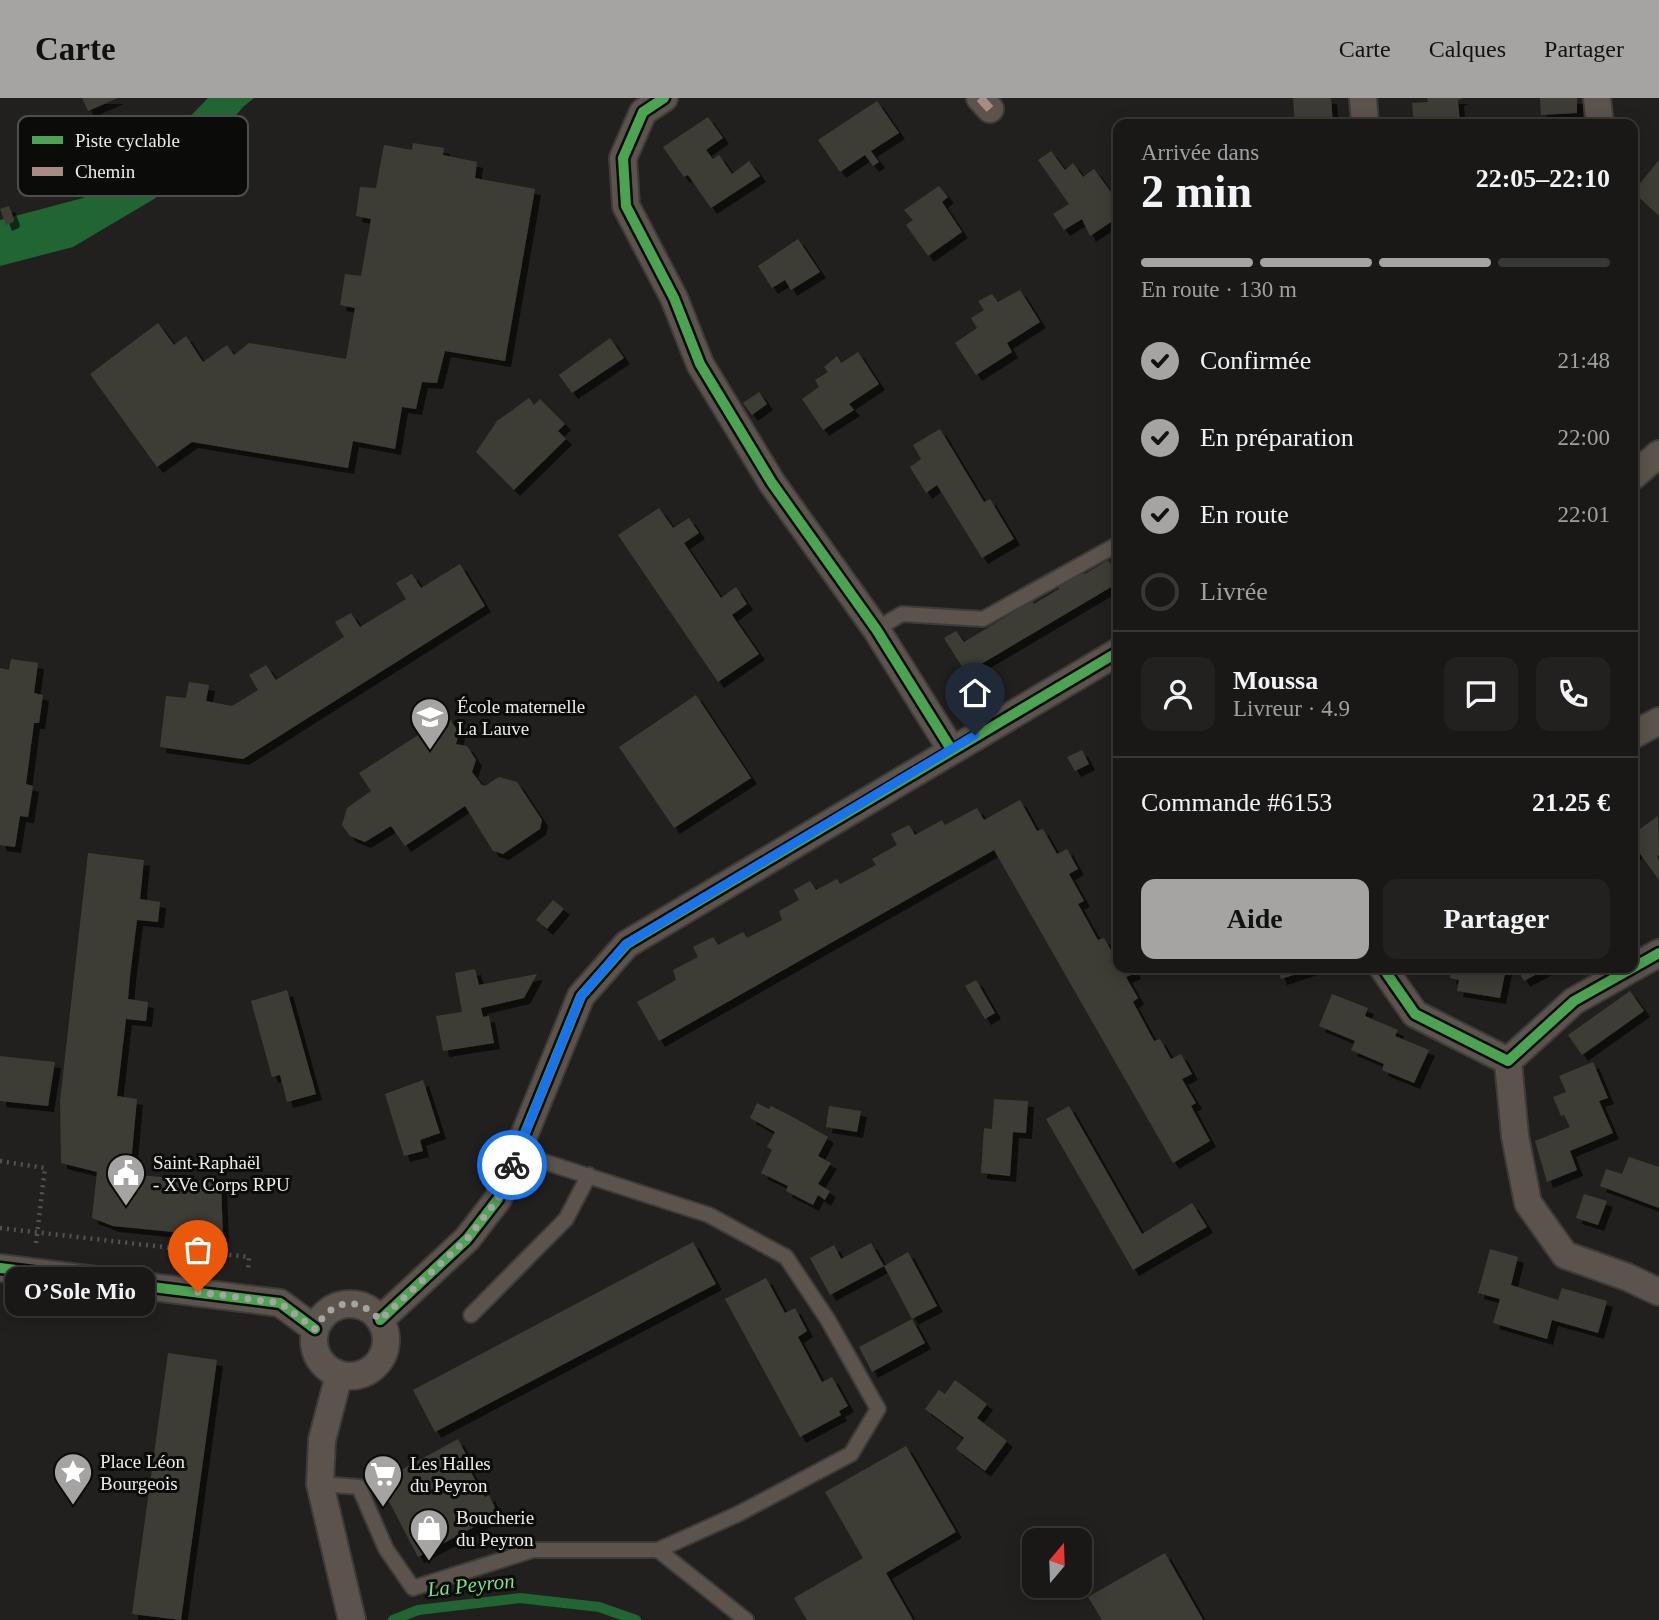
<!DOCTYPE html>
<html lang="fr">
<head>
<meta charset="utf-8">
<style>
	body { margin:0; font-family:"Times New Roman",serif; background:#22211f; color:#f1f3f6; height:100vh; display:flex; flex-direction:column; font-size:26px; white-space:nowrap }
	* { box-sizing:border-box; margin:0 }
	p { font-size:23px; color:#9fa0a1 }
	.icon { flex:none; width:38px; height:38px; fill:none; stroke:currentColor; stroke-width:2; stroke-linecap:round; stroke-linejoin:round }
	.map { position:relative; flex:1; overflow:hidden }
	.panel { position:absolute; left:1113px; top:21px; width:525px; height:854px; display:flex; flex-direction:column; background:#191816; border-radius:14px; box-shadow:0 4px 18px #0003,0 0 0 2px #373735 }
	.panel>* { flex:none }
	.needle { width:46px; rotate:19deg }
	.fabs { position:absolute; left:1022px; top:1430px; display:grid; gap:14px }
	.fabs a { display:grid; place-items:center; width:70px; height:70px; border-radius:14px; background:#191816; box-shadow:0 4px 18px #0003,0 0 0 2px #373735; font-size:35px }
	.pin { position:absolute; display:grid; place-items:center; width:60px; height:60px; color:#fff; margin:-72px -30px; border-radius:50% 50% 50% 0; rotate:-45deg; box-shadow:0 0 7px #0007 }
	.pin .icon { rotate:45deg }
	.courier { position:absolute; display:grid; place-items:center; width:70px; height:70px; margin:-35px; border:5px solid #1a73e8; border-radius:50%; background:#fff; color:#222; box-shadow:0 2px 9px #0007 }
	.bubble { position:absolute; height:49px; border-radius:14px; background:#191816; box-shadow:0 4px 18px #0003,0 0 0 2px #373735; font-size:23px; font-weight:600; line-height:49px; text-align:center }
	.headline em { font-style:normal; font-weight:600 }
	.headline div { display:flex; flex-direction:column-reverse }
	.headline { display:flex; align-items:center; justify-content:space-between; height:119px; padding:0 28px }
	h1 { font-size:46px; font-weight:600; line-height:52px }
	.bar { display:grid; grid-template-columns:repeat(4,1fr); gap:10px 7px; align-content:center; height:84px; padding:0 28px }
	.bar i { height:9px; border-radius:5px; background:#373735 }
	.bar .active { background:#a5a4a2 }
	.bar p { grid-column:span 4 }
	.line { display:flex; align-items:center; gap:18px; padding:0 28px; border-top:2px solid #373735 }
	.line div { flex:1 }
	.round { display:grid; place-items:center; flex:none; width:74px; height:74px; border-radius:14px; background:#22211f }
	ol { padding:0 28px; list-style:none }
	li { display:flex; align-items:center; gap:21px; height:77px }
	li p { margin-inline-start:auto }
	li .icon { padding:7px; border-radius:50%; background:#a5a4a2; color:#111; stroke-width:4 }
	li:last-child { color:#9fa0a1 }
	li i { width:38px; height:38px; border:4px solid #373735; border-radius:50% }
	.cta { display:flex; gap:14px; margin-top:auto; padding:14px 28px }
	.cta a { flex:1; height:80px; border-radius:14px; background:#a5a4a2; color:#111; font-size:28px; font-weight:600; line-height:80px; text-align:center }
	.cta a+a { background:#22211f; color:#f1f3f6 }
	header { display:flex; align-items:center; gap:42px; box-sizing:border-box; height:98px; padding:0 35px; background:#a5a4a2; color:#111 }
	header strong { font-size:33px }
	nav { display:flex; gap:38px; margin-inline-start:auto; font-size:24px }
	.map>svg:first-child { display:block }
</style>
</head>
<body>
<header>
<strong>Carte</strong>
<nav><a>Carte</a><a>Calques</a><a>Partager</a></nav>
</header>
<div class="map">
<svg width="1659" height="1522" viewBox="0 0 1659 1522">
	<defs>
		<filter id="shadow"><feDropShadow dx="6" dy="6" stdDeviation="0" flood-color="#0009"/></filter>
	</defs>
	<rect width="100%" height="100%" fill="#21201e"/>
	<path fill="#206532" d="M208,0H254L243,9L191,70L154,101L73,149L0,168V122L83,100L174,35Z"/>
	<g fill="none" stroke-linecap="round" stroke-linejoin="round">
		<path stroke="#206532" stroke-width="10" d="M393,1522L418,1512L520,1500L599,1509L636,1522"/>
	</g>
	<path fill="#3d3e36" filter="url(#shadow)" d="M82,0H118L88,13Z
		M1293,0H1331L1333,26H1295Z
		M1427,0H1463L1458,2L1460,26H1414L1412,5L1428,4Z
		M1540,0H1577V15L1541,17Z
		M877,3L899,35L871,53L879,64L873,68L865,57L840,74L818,42Z
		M708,19L723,40L706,52L713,61L719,57L732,76L749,63L760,78L711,110L688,77L684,79L663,49Z
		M413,45L444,50L443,57L477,64L475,80L535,91L505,263L445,253L437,285L422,284L416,311L402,309L395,351L353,343L348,370L192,344L157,369L90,276L158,225L174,247L186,238L203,264L227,247L234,257L249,245L346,261L355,210L340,207L345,176L361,178L371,121L356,118L360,89L376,90L384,47L412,52Z
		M1051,53L1065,72L1073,65L1083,79L1094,71L1114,98L1118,94V133L1111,124L1090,138L1082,121L1064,132L1053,116L1069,106L1038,62Z
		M1659,62V118L1633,94Z
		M939,88L948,99L942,104L962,134L928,158L906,127L913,122L904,112Z
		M9,108L14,121L13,124L6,127L0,111Z
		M798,141L820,174L791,192L785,182L772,190L758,168Z
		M1020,192L1040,224L1007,245L1012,254L976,277L955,245L977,230L971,220L984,212L978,203L992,196L998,204Z
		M610,240L624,260L572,295L559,277Z
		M858,254L879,286L849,306L854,312L823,332L802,301L819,289L815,282L828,274L824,269L837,258L841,265Z
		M759,294L767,306L752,317L743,305Z
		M529,300L534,307L540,301L565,326L558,333L566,341L514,392L476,354L497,323Z
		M940,331L984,404L990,401L1014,441L982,460L937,387L926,395L910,369L921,361L913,347Z
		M659,410L673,430L689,420L699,435L684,445L721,500L736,489L747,506L732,517L759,556L718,584L618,437Z
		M1108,462L1118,479V485L966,575L944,540L956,533L964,544L1032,503L1034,506L1059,491L1057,486L1082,472L1085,476Z
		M460,466L485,508L243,661L160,649L166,598L186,600L189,584L209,587L206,603L232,608L258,592L249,577L266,567L276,582L344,539L335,524L351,515L360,529L406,501L396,485L412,476L421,490Z
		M11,561L38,565L34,595L43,597L39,625H34L26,686L33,688L28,719L20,718L15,749L0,747V570L9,572Z
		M696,597L751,680L674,730L619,649Z
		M448,618L459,635L456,646L467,648L476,662L472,674L482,687L485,688L499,679L517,684L542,722L540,731L503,756L493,753L465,708L405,748L391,728L365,744L350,738L342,727L347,710L371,693L359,675Z
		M1082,652L1089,666L1075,673L1067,659Z
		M1020,702L1037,733L1043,731L1057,756L1067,751L1078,771L1069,776L1084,803L1078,806L1098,842L1104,840L1116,861L1118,859V870H1133L1135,875L1126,879L1138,900L1133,904L1154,943L1160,941L1171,961L1181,956L1192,976L1182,981L1196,1005L1191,1008L1210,1043L1173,1065L994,752L659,943L637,904L676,882L673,872L698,859L693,849L713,839L718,847L743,834L747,840L782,822L779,813L799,802L794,792L810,783L816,792L837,781L840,786L876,767L872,761L897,747L891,736L909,727L915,737L942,722L945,727L977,710L984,722Z
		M1658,718L1659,757L1657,759L1659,762V782L1638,753L1633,757V736Z
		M88,755L144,762L140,801L160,804L158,824L137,822L130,878L128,901L148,904L146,923L126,921L117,998L137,1001L130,1076L221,1085L223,1139L113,1128L92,1120L97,1074L61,1065L60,1003Z
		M553,802L564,811L547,831L536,822Z
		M1277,870H1315L1281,881Z
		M1452,870L1506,871L1500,900L1457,893L1459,882L1450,880Z
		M1517,870H1548L1524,883Z
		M475,871L479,887L537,876L524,900L481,910L483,919L489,918L494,945L443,953L436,918L462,914L455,875Z
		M976,882L995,915L985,921L965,888Z
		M287,892L316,996L287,1004L280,977L272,979L251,903Z
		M1630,893L1644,913L1582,957L1568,937Z
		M1332,896L1368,910L1365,918L1398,932L1395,938L1429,952L1414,985L1382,972L1384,966L1351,952L1355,943L1319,928Z
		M0,958L55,964L48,1008L0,1003Z
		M1593,964L1608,1000L1599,1003L1613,1035L1570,1053L1577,1072L1547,1084L1535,1043L1570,1029L1564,1017L1561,1018L1553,999L1566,994L1559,978Z
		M423,982L440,1035L420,1042L423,1053L404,1058L385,996Z
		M994,1001L1028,1003L1026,1035L1013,1034L1010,1078L981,1075L984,1030L992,1031Z
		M757,1005L769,1011L771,1008L789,1017L828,1039L818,1058L831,1065L818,1086L830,1093L825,1102L818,1097L813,1107L786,1093L788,1088L761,1075L772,1052L767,1049L775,1034L750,1020Z
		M829,1008L861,1013L857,1034L826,1029Z
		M1069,1008L1142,1136L1192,1105L1207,1129L1133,1172L1046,1021Z
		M1629,1059L1659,1069V1110L1600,1088L1606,1071L1622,1076Z
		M1584,1096L1607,1103L1598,1127L1576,1120Z
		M693,1144L716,1186L435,1334L413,1292Z
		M871,1145L884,1168L830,1197L810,1160L834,1147L841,1161Z
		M1490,1151L1518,1159L1511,1187L1558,1202L1562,1190L1607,1203L1598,1235L1552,1222L1547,1241L1493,1225L1500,1201L1478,1195Z
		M908,1154L937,1208L912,1221L884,1168Z
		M766,1180L785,1215L795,1210L807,1233L798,1239L822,1284L832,1279L848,1308L839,1313L841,1317L800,1339L725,1201Z
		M912,1221L925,1245L872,1274L859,1249Z
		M168,1255L217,1262L181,1522L132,1516Z
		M955,1282L987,1306L977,1320L1007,1343L985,1373L956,1351L964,1340L925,1311L939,1292L945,1296Z
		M458,1341L472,1368L468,1369L485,1399L489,1397L498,1416L418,1459L379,1384Z
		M906,1348L956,1434L886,1475L913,1522H807L794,1500L863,1460L825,1394Z
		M1165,1455L1203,1522H1102L1088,1499Z"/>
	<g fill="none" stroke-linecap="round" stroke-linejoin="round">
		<g stroke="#3d3c3b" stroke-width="18">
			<path id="lane" d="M876,531L902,516L983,521L1118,446
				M517,1055L709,1117L786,1159L828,1222L878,1311L851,1356L738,1416L658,1452
				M471,1217L566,1121L589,1077
				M320,1386L359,1389L386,1451L413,1490L533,1452H658L746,1522"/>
		</g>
		<g stroke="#3d3c3b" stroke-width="30">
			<path id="street" d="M664,0L643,14L623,60L626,108L674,200L700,266L772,385L876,531L951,651
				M980,0L990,11
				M1363,0L1365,26
				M1597,0L1600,26
				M1633,378L1659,356
				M1633,637L1659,623
				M1383,870L1415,916L1508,963L1574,903L1659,855
				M1508,963L1515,1038L1528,1105L1565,1157L1627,1179L1659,1194
				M0,1170L280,1205L315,1231
				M314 1242a36 36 0 1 1 72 0a36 36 0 1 1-72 0Z
				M380,1222L467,1141L498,1101L581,898L627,846L1118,554
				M339,1277L322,1342L320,1386L352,1522"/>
		</g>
		<path stroke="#57524d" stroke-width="4.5" stroke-dasharray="2 5" stroke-linecap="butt" d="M0,1063L45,1070L36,1145
			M0,1130L249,1159L248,1173"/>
		<use href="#lane" stroke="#5b534c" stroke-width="14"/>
		<use href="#street" stroke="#5b534c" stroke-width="26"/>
		<path stroke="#a88b81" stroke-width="9" stroke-dasharray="18 9" stroke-linecap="butt" d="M980,0L990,11"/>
		<g stroke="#0b0b09" stroke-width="15">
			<path id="cycleway" d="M664,0L643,14L623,60L626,108L674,200L700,266L772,385L876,531L951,651
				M1383,870L1415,916L1508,963L1574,903L1659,855
				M0,1170L280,1205L315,1231
				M380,1222L467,1141L498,1101L581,898L627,846L1118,554"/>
		</g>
		<use href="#cycleway" stroke="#4ca352" stroke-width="10"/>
	</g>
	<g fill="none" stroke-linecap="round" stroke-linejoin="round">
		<path stroke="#a5a4a2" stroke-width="7" stroke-dasharray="0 12.6" d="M198,1194L280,1205L315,1231C332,1201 357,1197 380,1222L467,1141L498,1101L512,1067"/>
		<path stroke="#1a73e8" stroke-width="9" d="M512,1067L581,898L626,846L975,637"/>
	</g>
	<defs>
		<g id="school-pin" transform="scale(2.0125)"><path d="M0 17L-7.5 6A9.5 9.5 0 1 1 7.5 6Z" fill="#a5a4a2" stroke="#0b0b09"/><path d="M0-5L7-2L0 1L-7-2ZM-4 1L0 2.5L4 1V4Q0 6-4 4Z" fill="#fff"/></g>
		<g id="civic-pin" transform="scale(2.0125)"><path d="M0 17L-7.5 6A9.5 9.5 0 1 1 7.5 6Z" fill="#a5a4a2" stroke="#0b0b09"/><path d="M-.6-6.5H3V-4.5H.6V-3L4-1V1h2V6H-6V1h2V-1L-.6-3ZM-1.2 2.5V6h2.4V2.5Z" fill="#fff"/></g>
		<g id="sight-pin" transform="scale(2.0125)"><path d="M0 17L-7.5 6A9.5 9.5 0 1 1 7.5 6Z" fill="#a5a4a2" stroke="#0b0b09"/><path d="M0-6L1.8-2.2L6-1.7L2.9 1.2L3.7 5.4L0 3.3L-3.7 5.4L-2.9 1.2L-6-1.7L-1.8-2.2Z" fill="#fff"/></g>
		<g id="supermarket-pin" transform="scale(2.0125)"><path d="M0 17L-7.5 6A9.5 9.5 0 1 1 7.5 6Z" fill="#a5a4a2" stroke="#0b0b09"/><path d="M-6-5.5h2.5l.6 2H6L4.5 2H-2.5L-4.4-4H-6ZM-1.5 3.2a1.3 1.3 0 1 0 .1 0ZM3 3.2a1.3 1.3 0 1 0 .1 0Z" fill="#fff"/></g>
		<g id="shop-pin" transform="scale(2.0125)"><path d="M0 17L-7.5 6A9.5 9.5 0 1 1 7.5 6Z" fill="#a5a4a2" stroke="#0b0b09"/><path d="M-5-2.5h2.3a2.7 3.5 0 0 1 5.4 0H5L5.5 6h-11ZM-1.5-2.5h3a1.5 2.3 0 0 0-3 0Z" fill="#fff"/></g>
	</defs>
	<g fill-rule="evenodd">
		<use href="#school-pin" x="430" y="619"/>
		<use href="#civic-pin" x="126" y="1075"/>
		<use href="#sight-pin" x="73" y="1374"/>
		<use href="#supermarket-pin" x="383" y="1376"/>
		<use href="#shop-pin" x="429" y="1430"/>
	</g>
	<g text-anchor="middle" stroke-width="6" stroke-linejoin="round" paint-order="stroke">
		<g font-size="19" fill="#ecebe9" stroke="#0b0b09" text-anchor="start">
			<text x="457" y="615">École maternelle<tspan x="457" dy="22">La Lauve</tspan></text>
			<text x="153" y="1071">Saint-Raphaël<tspan x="153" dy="22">- XVe Corps RPU</tspan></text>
			<text x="100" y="1370">Place Léon<tspan x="100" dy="22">Bourgeois</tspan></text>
			<text x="410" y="1372">Les Halles<tspan x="410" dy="22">du Peyron</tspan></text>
			<text x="456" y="1426">Boucherie<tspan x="456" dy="22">du Peyron</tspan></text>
		</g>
		<g font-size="21" font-style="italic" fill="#7edf90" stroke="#0b0b09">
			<text transform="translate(471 1487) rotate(-6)" y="7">La Peyron</text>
		</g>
	</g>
	<rect x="18" y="18" width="230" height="80" rx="10" fill="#0b0b09" stroke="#4e4e4c" stroke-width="2"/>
	<rect x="32" y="38" width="31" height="8" fill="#4ca352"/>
	<rect x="32" y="69" width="31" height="9" fill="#a88b81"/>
	<g font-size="19" fill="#ecebe9">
		<text x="75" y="49">Piste cyclable</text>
		<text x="75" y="80">Chemin</text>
	</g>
</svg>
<div class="fabs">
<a><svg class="needle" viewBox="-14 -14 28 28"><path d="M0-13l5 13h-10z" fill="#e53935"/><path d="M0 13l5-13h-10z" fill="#9fa0a1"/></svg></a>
</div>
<div class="pin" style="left:198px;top:1194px;background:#ea580c"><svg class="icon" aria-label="bag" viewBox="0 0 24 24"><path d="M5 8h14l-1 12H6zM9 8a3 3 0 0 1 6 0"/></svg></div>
<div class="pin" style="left:975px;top:637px;background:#1f2937"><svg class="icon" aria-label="home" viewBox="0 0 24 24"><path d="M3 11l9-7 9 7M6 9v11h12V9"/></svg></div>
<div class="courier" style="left:512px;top:1067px"><svg class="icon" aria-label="bike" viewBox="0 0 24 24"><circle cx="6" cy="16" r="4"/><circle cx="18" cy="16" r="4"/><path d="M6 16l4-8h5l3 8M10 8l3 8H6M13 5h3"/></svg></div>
<div class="bubble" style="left:5px;top:1169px;width:150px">O’Sole Mio</div>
<section class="panel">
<div class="headline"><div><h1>2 min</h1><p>Arrivée dans</p></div><em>22:05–22:10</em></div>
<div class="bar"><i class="active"></i><i class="active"></i><i class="active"></i><i></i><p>En route · 130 m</p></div>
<ol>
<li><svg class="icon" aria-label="check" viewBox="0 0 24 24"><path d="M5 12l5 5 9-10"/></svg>Confirmée<p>21:48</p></li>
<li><svg class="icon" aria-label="check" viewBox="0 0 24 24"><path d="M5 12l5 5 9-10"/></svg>En préparation<p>22:00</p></li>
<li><svg class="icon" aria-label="check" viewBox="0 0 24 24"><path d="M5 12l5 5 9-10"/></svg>En route<p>22:01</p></li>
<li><i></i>Livrée</li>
</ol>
<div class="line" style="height:126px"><a class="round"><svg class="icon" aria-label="person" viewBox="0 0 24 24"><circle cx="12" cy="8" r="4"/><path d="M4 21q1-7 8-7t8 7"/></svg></a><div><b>Moussa</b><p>Livreur · 4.9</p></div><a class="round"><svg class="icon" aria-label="chat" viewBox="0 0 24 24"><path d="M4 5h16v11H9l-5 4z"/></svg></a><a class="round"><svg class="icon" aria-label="phone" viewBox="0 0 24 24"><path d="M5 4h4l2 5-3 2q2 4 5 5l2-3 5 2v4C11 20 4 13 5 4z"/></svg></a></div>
<div class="line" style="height:91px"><div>Commande #6153</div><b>21.25 €</b></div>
<div class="cta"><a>Aide</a><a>Partager</a></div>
</section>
</div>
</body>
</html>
